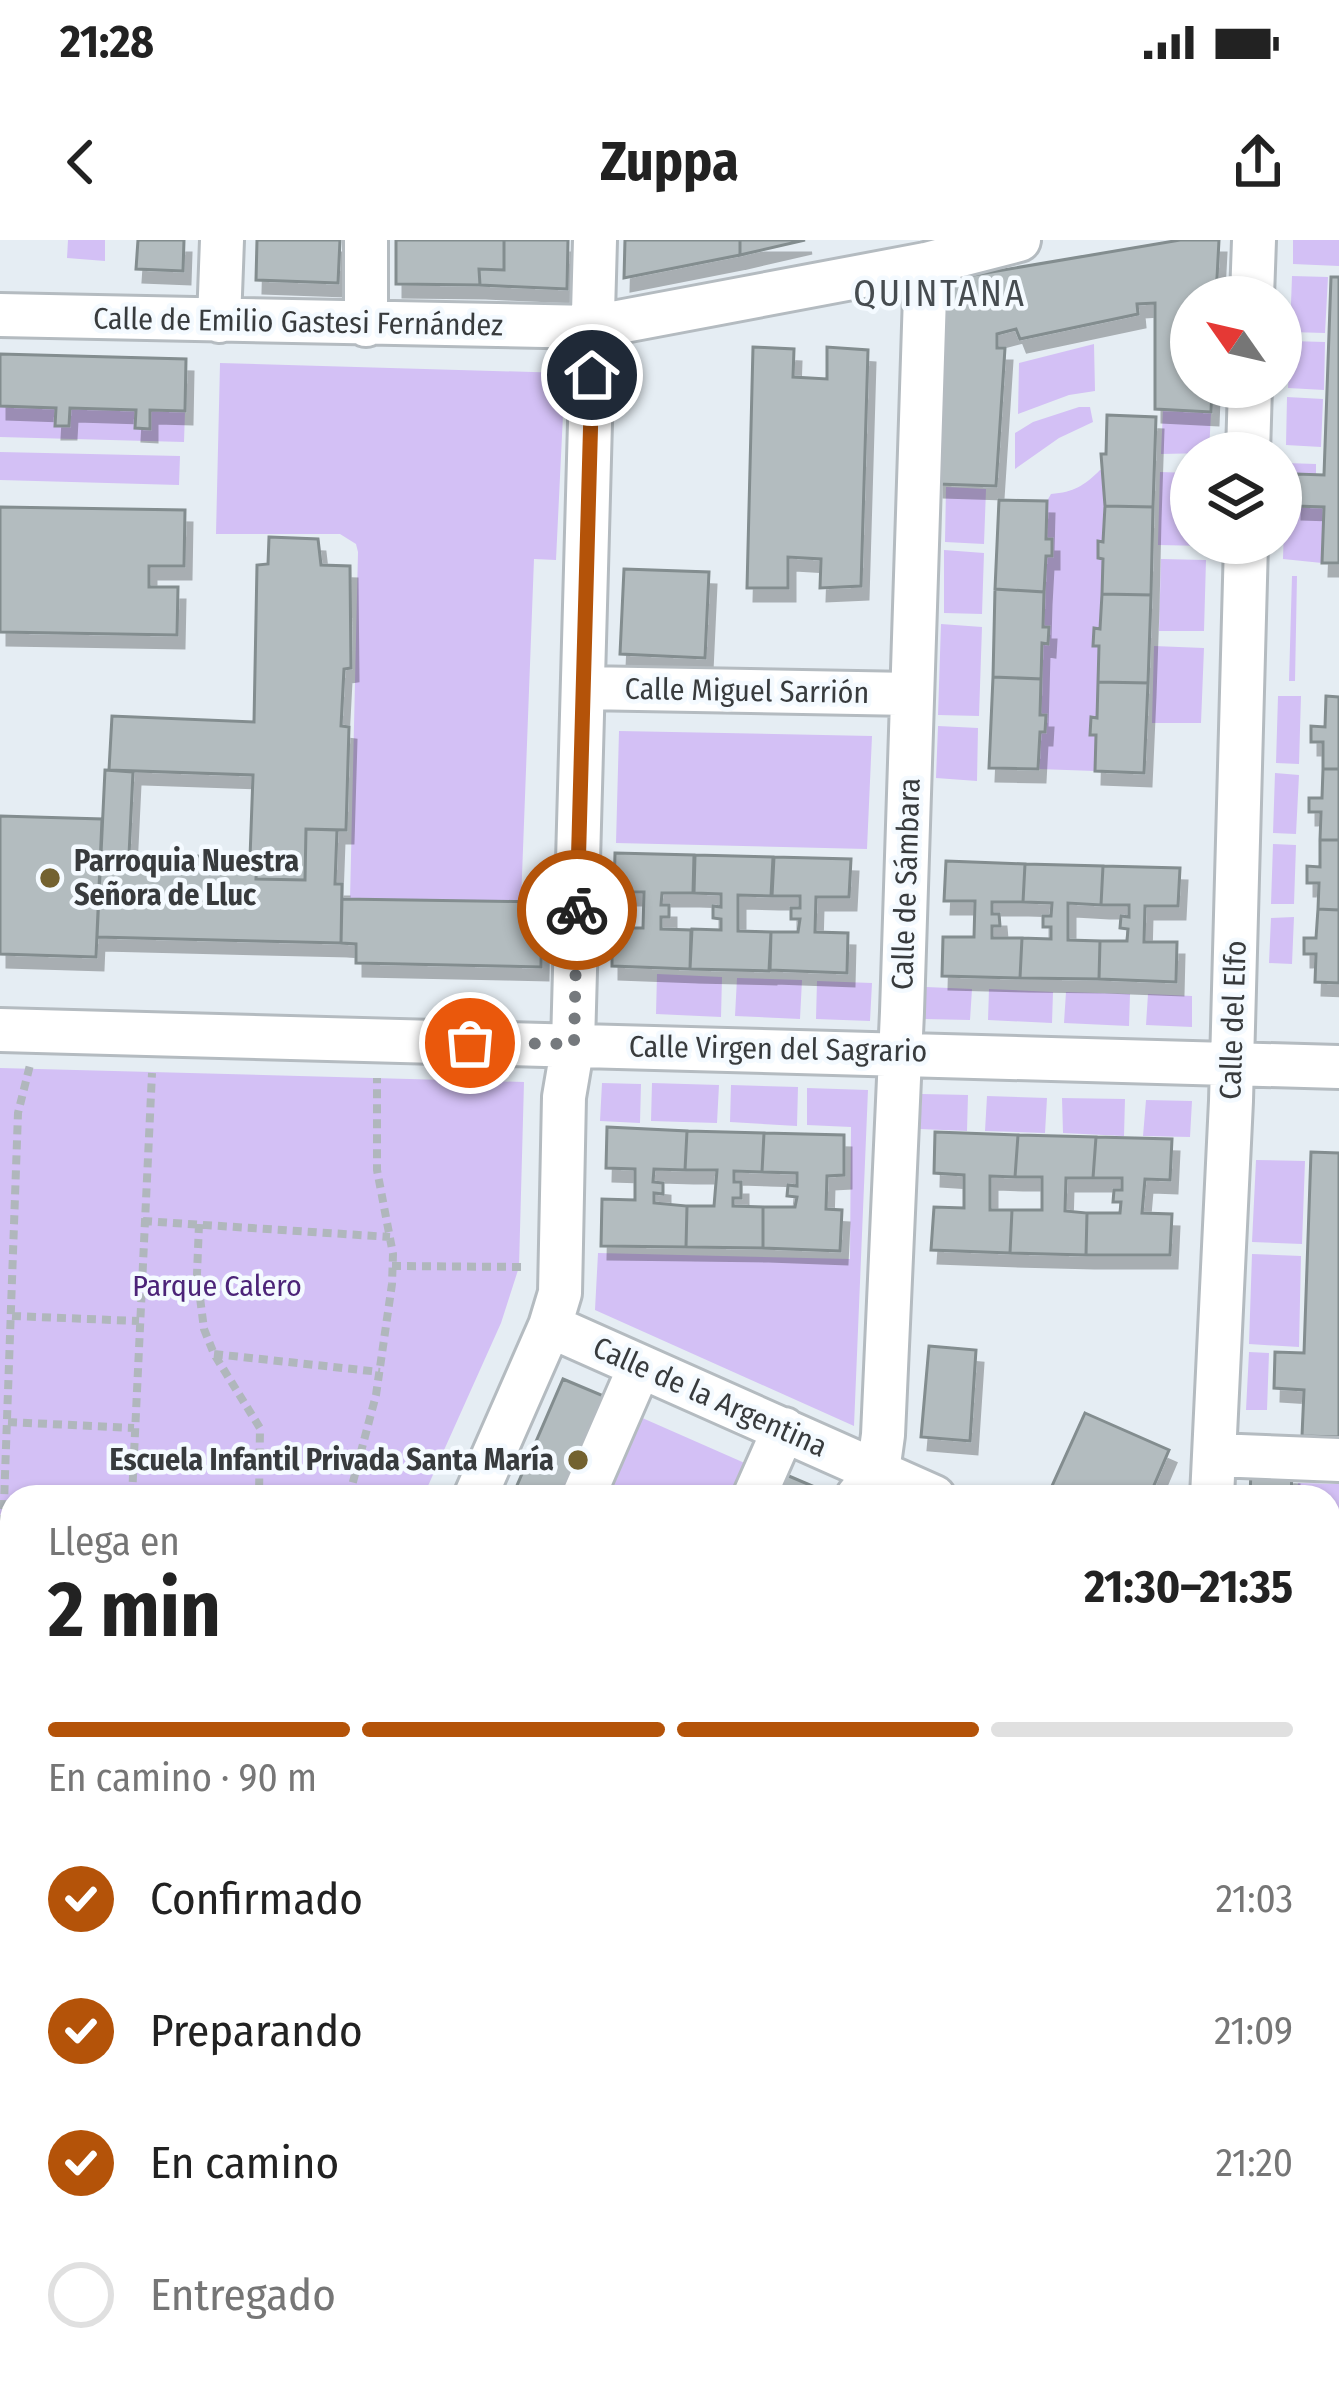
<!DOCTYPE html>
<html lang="es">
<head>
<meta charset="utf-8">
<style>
	body { margin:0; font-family:"Fira Sans Condensed",sans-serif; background:#f6f6f6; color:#222; height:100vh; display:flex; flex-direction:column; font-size:45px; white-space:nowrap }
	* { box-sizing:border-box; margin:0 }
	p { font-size:39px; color:#767676 }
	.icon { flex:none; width:66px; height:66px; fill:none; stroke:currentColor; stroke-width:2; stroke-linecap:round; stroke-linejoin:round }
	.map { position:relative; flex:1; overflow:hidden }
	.drawer { position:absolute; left:0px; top:1245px; width:1341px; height:903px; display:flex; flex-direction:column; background:#fff; border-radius:36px 36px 0 0; box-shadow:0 3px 9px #0004 }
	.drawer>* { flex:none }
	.needle { width:78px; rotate:304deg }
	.buttons { position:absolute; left:1170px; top:36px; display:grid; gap:24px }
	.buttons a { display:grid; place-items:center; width:132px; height:132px; border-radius:50%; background:#fff; box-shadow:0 3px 9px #0004; font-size:60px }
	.pin { position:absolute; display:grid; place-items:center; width:102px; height:102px; color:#fff; margin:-51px; border:6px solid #fff; border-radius:50%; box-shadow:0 3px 12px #0007 }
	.courier { position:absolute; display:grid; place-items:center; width:120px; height:120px; margin:-60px; border:9px solid #b45309; border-radius:50%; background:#fff; color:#222; box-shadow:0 3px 15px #0007 }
	.head em { font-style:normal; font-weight:700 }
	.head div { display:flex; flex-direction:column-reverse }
	.head { display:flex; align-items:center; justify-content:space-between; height:204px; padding:0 48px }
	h1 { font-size:78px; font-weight:700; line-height:90px }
	.bar { display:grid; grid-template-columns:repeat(4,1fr); gap:18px 12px; align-content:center; height:144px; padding:0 48px }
	.bar i { height:15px; border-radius:9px; background:#e0e0e0 }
	.bar .active { background:#b45309 }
	.bar p { grid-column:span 4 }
	ol { padding:0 48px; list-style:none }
	li { display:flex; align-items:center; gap:36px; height:132px }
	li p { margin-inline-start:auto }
	li .icon { padding:12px; border-radius:50%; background:#b45309; color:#fff; stroke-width:4 }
	li:last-child { color:#767676 }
	li i { width:66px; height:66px; border:6px solid #e0e0e0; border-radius:50% }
	.status { display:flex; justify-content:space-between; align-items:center; height:84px; padding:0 60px; background:#fff; direction:ltr }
	.status svg { height:33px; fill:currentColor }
	header { display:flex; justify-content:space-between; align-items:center; height:156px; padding:0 48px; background:#fff; font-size:54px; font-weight:700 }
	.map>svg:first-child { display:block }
</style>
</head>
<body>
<div class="status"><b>21:28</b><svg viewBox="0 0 49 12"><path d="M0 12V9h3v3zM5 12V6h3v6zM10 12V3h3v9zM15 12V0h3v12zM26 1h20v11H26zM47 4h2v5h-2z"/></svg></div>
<header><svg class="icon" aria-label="back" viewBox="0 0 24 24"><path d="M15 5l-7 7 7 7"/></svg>Zuppa<svg class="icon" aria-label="share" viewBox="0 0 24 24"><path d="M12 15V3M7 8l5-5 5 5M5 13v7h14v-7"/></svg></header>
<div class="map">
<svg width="1339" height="2147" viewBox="0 0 1339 2147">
	<defs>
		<filter id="shadow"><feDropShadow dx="7" dy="13" stdDeviation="0" flood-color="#0004"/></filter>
	</defs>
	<rect width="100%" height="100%" fill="#e5edf3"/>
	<path fill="#d3c0f5" d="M68,0H105V21L67,18Z
		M1293,0H1339V26L1293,24Z
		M1292,36L1328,37L1325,93L1290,92Z
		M1290,101L1325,102L1324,150L1288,148Z
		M1094,104L1095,151L1069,155L1018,174L1019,123Z
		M220,123L565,133L556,320L534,319L521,662L350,660L358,312L356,304L340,294H216Z
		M1287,157L1323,159L1321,207L1286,205Z
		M0,166L56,168V186H69L70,168L136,170L135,188L149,189L150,170L185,171L184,202L0,197Z
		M1079,167H1090L1093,182L1059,198L1015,229V193L1033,182Z
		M1163,170L1211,172L1209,213L1161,214Z
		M0,212L180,216L179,245L0,240Z
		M1286,223L1316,224V234H1296L1295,265L1324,267L1322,323L1283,319Z
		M1100,230L1105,231L1103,302H1098V317L1103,319L1100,389H1094L1093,405L1099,406L1097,478H1091L1090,494L1096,495L1095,531L1038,529L1040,492L1045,491L1046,476L1040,475L1042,403H1048L1049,388L1043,387L1046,316L1052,315V300L1046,299L1047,261L1051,254C1074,252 1084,246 1100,230Z
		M1160,232L1191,233V303H1206V306L1158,305Z
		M946,247L986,249L984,304L945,302Z
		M944,310L984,313L982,374L944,373Z
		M1161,319L1206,320L1204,391H1159Z
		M1292,336H1297L1295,441H1289Z
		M941,384L982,387L979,476L938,475Z
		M1154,406L1204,408L1201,483H1152Z
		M1278,456H1301L1299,524L1276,523Z
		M938,486L978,488L977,541L936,538Z
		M619,491L872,496L867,609L616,603Z
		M1275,533L1299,535L1296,594L1273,593Z
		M1273,604L1296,605L1294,664H1271Z
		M1294,677L1292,724L1269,723L1271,678Z
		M657,734L722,737L721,777L656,774Z
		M737,738L802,740L800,779L735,776Z
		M817,741L872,743L870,781L816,779Z
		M926,747L972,749L970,780L924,779Z
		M989,749L1053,752L1052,783L988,780Z
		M1066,752L1130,754L1129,786L1064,783Z
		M1148,754L1192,756V787L1146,785Z
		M0,828L524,842L519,1027L501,1083L423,1257H12V2136H45L41,2147H0Z
		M602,843L641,844L640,883L600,881Z
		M652,843L719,845L717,883L651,881Z
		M731,845L798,847L797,886L730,882Z
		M807,848L868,850L854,1186L595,1070L598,1013L850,1019L851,887L807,885Z
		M922,854L968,855L967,891L920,889Z
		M987,856L1047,858L1045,893L985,891Z
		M1062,858L1125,859L1124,896L1063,893Z
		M1146,860L1192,861L1190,897L1143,896Z
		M1256,920L1305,921L1302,1004L1252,1002Z
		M1252,1014L1301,1016L1299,1107L1249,1104Z
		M1249,1112L1269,1113L1267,1170H1246Z
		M631,1173L756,1228L743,1257H592Z
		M1298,1243L1339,1244V1365L1329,1364V1257H1297Z
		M590,2136H754L749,2147H585Z"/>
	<path fill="#b3bcbf" stroke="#838d8f" stroke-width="3" filter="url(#shadow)" d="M138,0H184L183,31L136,29Z
		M257,0H340L338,43L256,40Z
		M396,0H504V30L479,29L480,45L396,44Z
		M504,0H568L567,49L480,45L479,29L504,30Z
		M625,0H740V15L624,38Z
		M740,0H805L740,15Z
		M1180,0H1219L1216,57H1191V147H1212L1211,172L1155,169V63L1137,64L1138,74L1020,99L1016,89L997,94V108H1005L996,246L937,244L938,41Z
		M1331,37H1339V323H1322L1324,267L1295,266L1296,234L1324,235Z
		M753,107L794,109L793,137L827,139V107L868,110L861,346L820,348L821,319L788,317V348H747Z
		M0,114L186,119L185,171L150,170V189L135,188L136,170L70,168L69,186H55L56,168L0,166Z
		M1107,175L1156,177L1153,267L1105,266L1101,214H1106Z
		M999,260L1047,261L1046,299H1052V316H1046L1044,352L995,349Z
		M1105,266L1153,267L1151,355L1102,354L1103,319L1098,318V301L1103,302Z
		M0,267L185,270L184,326H149V347H178L177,395L0,392Z
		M269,297L318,299L321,325L350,326L351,428L344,429L341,486L349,487L346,590L306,589L305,640L256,639L257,617L250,618L253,535L109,530L112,476L254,482L257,325L268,324Z
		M624,329L709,332L705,418L620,414Z
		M995,349L1044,352L1043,387H1049L1048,404L1042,403L1041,439L993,437Z
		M1102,354L1151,355L1148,443L1098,442L1099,406H1093L1094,388L1100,389Z
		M993,437L1041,439L1040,475H1046L1045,492H1040L1038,529L989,528Z
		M1098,442L1148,443L1144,533L1095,531L1096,495H1090L1091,477L1097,478Z
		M1326,456L1339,457V529H1323V502H1311V486L1325,487Z
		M1323,529H1339V600H1320L1321,572H1309V558H1322Z
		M105,530L133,532L129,615L257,617L256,639L305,640L306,589L337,590L335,644H342L341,703L97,697Z
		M0,576L102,579L96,717L0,714Z
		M1320,600H1339V670L1318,669L1319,643H1307V626L1320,627Z
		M615,613L694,615L693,653H662L661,665H669V677H661V689L691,690L690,729L612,726V688H643L644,652H614Z
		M695,615L773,617L771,656L738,655V691L771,692L769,731L690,729L692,689L721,690V679L713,678V666L721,667V654L694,653Z
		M774,617L851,619L849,657H816L815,692L848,693L847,733L770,730L771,692H798L800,679H791V668H800V656H772Z
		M946,621L1025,624L1023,662H992V674H999L1000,686H992V698H1022L1020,738L942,736L943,697H974L975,661H944Z
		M1025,624L1103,626L1101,665L1068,663V700L1100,701L1099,739L1020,738L1022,698L1051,699V687H1043V676H1051L1052,663L1023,662Z
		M1103,626L1180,628L1178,666H1145L1144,702H1177L1176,742L1099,739L1100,701H1127L1128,689L1120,688L1121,676L1129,677V665H1101Z
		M342,659L542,662L541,727L356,723V704L341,703Z
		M1318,669L1339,670V743L1315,742L1316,714H1304V698H1316Z
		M607,887L687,891L685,930L654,929L653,942L663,943V954L654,953V963L687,966L686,1007L601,1006L602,959L635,960V929L606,928Z
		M687,891L764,893L762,932L734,931V942H741V958H733V966L763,967V1008L686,1007L687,966H714L717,930H685Z
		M935,892L1018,895L1015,937L990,936V970H1012L1010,1013L931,1010L934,967L964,968V935L934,933Z
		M764,893L844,895V935L827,936L826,969L842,970L840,1011L763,1008V967H795L797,957L787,956L788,945L797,946V933L762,932Z
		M1018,895L1096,897L1093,938H1066L1065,971L1087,973L1086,1015L1010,1013L1012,970H1042V937H1015Z
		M1096,897L1172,899L1170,940L1145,939L1142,973L1172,974L1170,1015H1086L1087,973H1120L1121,962H1113L1114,950H1122V938H1093Z
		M1311,912L1339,913V1197L1302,1196L1304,1150L1274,1148L1275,1112L1304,1113Z
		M929,1106L976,1110L970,1201L921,1197Z
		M563,1139L606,1157L562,1257H512Z
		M1085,1173L1169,1210L1149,1257H1047Z
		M1251,1230L1292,1232L1291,1257H1250Z
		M777,1231L822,1250L819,1257H766Z
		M1329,1754L1339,1758V1799L1329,1822Z
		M1331,1979L1339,1983V2147H1261L1265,2136H1329Z
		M136,2136H176L204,2147H131Z
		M378,2136H438L433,2147H381L384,2141Z
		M510,2136H543L567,2146L505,2147Z
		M543,2136H572L567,2146Z
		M755,2136L782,2147H749Z
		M755,2136H812L807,2147H782Z
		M1149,2136H1190L1186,2147H1148Z"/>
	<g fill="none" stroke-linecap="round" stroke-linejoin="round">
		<g stroke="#b4bbc0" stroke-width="48">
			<path id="minor" d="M1252,57L1254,0
				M0,75L592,87L926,24L1019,0
				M219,81L222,0
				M366,85V0
				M1248,213L1250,147
				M583,448L911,454
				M0,790L1339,827
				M550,1086L934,1257
				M1215,1215L1339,1220
				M475,1257L550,1086L560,1053L564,857L573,804L595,0
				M583,1257L640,1126
				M754,1257L784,1189
				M857,1257L878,1231L883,1195L902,772L926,24
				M1212,1257L1231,861L1246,303
				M1329,1433L1339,1438
				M1329,1709L1339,1686
				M1329,1908L1339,1885
				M262,2136L287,2147
				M1042,2136L1067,2147
				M91,2147L96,2136
				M472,2147L477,2136
				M852,2147L856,2136
				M1136,2147L1141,2136
				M1224,2147L1229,2136"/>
		</g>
		<path stroke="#b0b7bc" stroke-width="8" stroke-dasharray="9 6" stroke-linecap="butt" d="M143,981L390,997
			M199,984L197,1034L204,1089L214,1114L260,1188L259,1257
			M392,1026L523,1027
			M12,1076L139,1081
			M214,1114L380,1132
			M8,1182L134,1188
			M132,1257L152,833
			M349,1257L376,1155L392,1044L393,1014L377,930V838
			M0,1374L18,873L30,825
			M0,1430V1475
			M0,1481H12
			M0,1673L2,1654
			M0,1738L12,1755
			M0,1835L12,1810
			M0,1843L12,1867
			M0,1913L12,1906
			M0,2068L12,2059"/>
		<use href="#minor" stroke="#fff" stroke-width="42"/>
	</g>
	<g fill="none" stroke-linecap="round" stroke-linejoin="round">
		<path stroke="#75797d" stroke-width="12" stroke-dasharray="0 21.6" d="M470,803L574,804L577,670"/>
		<path stroke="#b45309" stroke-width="15" d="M577,670L592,135"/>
	</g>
	<g fill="#736230" stroke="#f4faff" stroke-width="4.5">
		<circle cx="50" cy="638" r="12"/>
		<circle cx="578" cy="1220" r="12"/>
	</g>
	<g text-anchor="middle" stroke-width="9" stroke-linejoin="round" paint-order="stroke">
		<g font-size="30" fill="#383b3d" stroke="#f4faff">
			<text transform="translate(298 82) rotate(1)" y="10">Calle de Emilio Gastesi Fernández</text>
			<text transform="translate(747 451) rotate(1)" y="10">Calle Miguel Sarrión</text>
			<text transform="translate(906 644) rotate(-88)" y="10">Calle de Sámbara</text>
			<text transform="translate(1233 780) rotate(-88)" y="10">Calle del Elfo</text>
			<text transform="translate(778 809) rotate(1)" y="10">Calle Virgen del Sagrario</text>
			<text transform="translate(710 1157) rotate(24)" y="10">Calle de la Argentina</text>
		</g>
		<g font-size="30" font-weight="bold" fill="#383b3d" stroke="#f4faff" text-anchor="start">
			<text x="74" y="631">Parroquia Nuestra<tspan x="74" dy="34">Señora de Lluc</tspan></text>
			<text x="554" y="1230" text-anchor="end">Escuela Infantil Privada Santa María</text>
		</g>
		<g font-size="30" fill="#4c2478" stroke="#f4faff">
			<text x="217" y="1056">Parque Calero</text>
		</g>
		<g font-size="36" letter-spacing="3" fill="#464c50" stroke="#f4faff">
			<text x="940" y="66">QUINTANA</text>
		</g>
	</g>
</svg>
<div class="buttons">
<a><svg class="needle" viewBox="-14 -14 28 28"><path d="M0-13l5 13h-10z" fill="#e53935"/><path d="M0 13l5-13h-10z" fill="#767676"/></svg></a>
<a><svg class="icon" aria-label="layers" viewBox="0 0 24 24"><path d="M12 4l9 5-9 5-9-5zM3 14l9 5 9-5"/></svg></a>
</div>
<div class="pin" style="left:470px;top:803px;background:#ea580c"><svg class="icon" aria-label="bag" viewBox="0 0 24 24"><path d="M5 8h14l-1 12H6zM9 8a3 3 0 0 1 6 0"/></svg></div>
<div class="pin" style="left:592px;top:135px;background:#1f2937"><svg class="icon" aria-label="home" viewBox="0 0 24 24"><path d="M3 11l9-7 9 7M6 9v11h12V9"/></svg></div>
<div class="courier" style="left:577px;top:670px"><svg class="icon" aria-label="bike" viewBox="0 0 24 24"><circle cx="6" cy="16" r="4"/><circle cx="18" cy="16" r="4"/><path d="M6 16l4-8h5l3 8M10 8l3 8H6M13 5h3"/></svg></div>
<section class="drawer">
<div class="head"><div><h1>2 min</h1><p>Llega en</p></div><em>21:30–21:35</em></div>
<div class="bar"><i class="active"></i><i class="active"></i><i class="active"></i><i></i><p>En camino · 90 m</p></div>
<ol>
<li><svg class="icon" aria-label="check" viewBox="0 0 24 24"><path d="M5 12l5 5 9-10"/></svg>Confirmado<p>21:03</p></li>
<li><svg class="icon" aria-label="check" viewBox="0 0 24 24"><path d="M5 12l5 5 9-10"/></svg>Preparando<p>21:09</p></li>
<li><svg class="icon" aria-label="check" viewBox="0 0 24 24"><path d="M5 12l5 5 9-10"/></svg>En camino<p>21:20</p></li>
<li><i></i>Entregado</li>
</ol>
</section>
</div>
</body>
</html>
